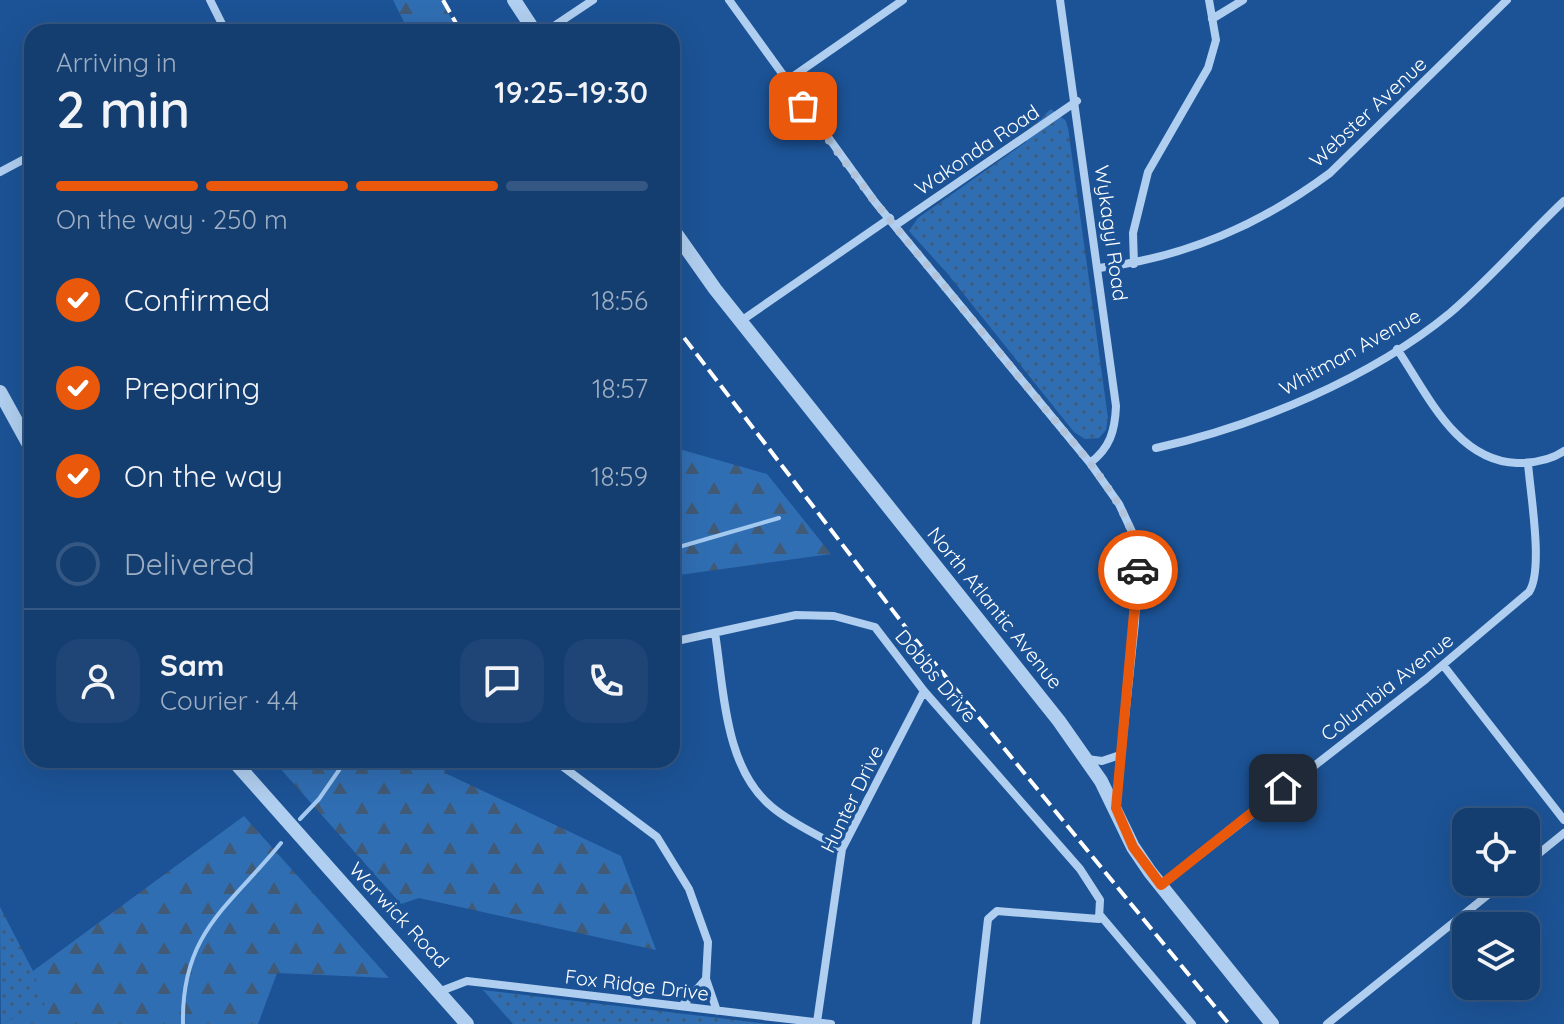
<!DOCTYPE html>
<html lang="en">
<head>
<meta charset="utf-8">
<style>
	body { margin:0; font-family:Quicksand,sans-serif; background:#1e4575; color:#f1f3f6; height:100vh; display:flex; flex-direction:column; font-size:30px; white-space:nowrap }
	* { box-sizing:border-box; margin:0 }
	p { font-size:26px; color:#9daec3 }
	.icon { flex:none; width:44px; height:44px; fill:none; stroke:currentColor; stroke-width:2; stroke-linecap:round; stroke-linejoin:round }
	.map { position:relative; flex:1; overflow:hidden }
	.sheet { position:absolute; left:24px; top:24px; width:656px; height:744px; display:flex; flex-direction:column; background:#153e70; border-radius:24px; box-shadow:0 8px 32px #0002,0 0 0 2px #345783 }
	.sheet>* { flex:none }
	.buttons { position:absolute; left:1452px; top:808px; display:grid; gap:16px }
	.buttons a { display:grid; place-items:center; width:88px; height:88px; border-radius:16px; background:#153e70; box-shadow:0 8px 32px #0002,0 0 0 2px #345783; font-size:40px }
	.pin { position:absolute; display:grid; place-items:center; width:68px; height:68px; color:#fff; margin:-34px; border-radius:16px; box-shadow:0 4px 12px #0006 }
	.courier { position:absolute; display:grid; place-items:center; width:80px; height:80px; margin:-40px; border:6px solid #ea580c; border-radius:50%; background:#fff; color:#222; box-shadow:0 2px 10px #0007 }
	.overview em { font-style:normal; font-weight:600 }
	.overview div { display:flex; flex-direction:column-reverse }
	.overview { display:flex; align-items:center; justify-content:space-between; height:136px; padding:0 32px }
	h1 { font-size:52px; font-weight:600; line-height:60px }
	.bar { display:grid; grid-template-columns:repeat(4,1fr); gap:12px 8px; align-content:center; height:96px; padding:0 32px }
	.bar i { height:10px; border-radius:6px; background:#345783 }
	.bar .selected { background:#ea580c }
	.bar p { grid-column:span 4 }
	.line { display:flex; align-items:center; gap:20px; padding:0 32px; border-top:2px solid #345783 }
	.line div { flex:1 }
	.round { display:grid; place-items:center; flex:none; width:84px; height:84px; border-radius:24px; background:#1e4575 }
	ol { padding:0 32px; list-style:none }
	li { display:flex; align-items:center; gap:24px; height:88px }
	li p { margin-inline-start:auto }
	li .icon { padding:8px; border-radius:50%; background:#ea580c; color:#fff; stroke-width:4 }
	li:last-child { color:#9daec3 }
	li i { width:44px; height:44px; border:4px solid #345783; border-radius:50% }
	.map>svg:first-child { display:block }
</style>
</head>
<body>
<div class="map">
<svg width="1564" height="1024" viewBox="0 0 1564 1024">
	<defs>
		<pattern id="grass-dots" width="8" height="8" patternUnits="userSpaceOnUse" patternTransform="scale(2)"><rect width="8" height="8" fill="#306eb3"/><path d="M2 2h.1M6 6h.1" fill="none" stroke="#415a75" stroke-width="1.8" stroke-linecap="round"/></pattern>
		<pattern id="forest-firs" width="22" height="20" patternUnits="userSpaceOnUse" patternTransform="scale(2)"><rect width="22" height="20" fill="#306eb3"/><path d="M5 1l3.5 6h-7zM16 11l3.5 6h-7z" fill="#415a75"/></pattern>
	</defs>
	<rect width="100%" height="100%" fill="#1c5396"/>
	<path fill="url(#grass-dots)" d="M1051,109L1066,121L1068,128L1108,418L1106,430L1099,438L1085,439L1074,432L947,273L909,231L918,218L1026,142L1028,130Z
		M0,907L33,971L46,1005L1,1024Z
		M483,990L769,1024H513Z"/>
	<path fill="url(#forest-firs)" d="M393,0H441L459,32H409Z
		M672,447L767,474L831,554L672,576Z
		M291,760H443L445,773L621,856L656,950L419,898L401,904L278,766Z
		M244,816L389,978L277,973L258,1024H1L45,1005L33,971Z"/>
	<g fill="none" stroke-linecap="round" stroke-linejoin="round">
		<path stroke="#a3c9f1" stroke-width="4" d="M672,549L779,518
			M300,819L319,799L346,760
			M183,1024C181,932 230,906 281,843"/>
		<path stroke="#b0ceef" stroke-width="8" d="M210,0L226,32
			M729,0L875,202L1090,463L1119,504L1134,536L1138,556L1135,622L1116,804
			M1060,0L1116,406C1115,431 1110,448 1090,463
			M1212,19L1243,0
			M545,32L593,0
			M785,82L903,0
			M0,172L32,155
			M896,225L1077,101
			M1134,264L1133,233L1148,172L1208,68L1216,40L1209,0
			M1099,268C1186,257 1260,225 1330,173L1507,0
			M741,321L890,218
			M1397,349C1427,393 1456,461 1517,463C1534,463 1550,461 1564,451
			M1156,448C1256,426 1371,378 1450,313C1490,279 1526,237 1564,201
			M715,633C724,689 724,768 772,807C792,824 819,835 842,849
			M672,642L796,615L834,616L875,627L924,691L1080,869L1100,900L1099,919L997,911L988,919L976,1024
			M1443,665L1564,820
			M1087,759L1102,761L1120,755
			M554,760L657,837L689,889L708,942L706,979L717,1011
			M1526,864L1564,833
			M1161,885L1426,679L1529,592C1544,570 1530,492 1528,463
			M1100,915L1192,1024
			M441,991L467,981L831,1024
			M682,1006L706,979
			M817,1022L842,849L924,691
			M1327,1024L1504,882"/>
		<path stroke="#b0ceef" stroke-width="14" d="M514,0L535,32
			M672,228L715,289L1059,721L1101,781L1133,847L1150,872L1272,1024
			M0,392L32,450
			M233,760L467,1024"/>
		<path stroke="#fff" stroke-width="4" stroke-dasharray="14 6" stroke-linecap="butt" d="M443,0L461,32
			M672,322L910,633L1229,1024"/>
	</g>
	<g fill="none" stroke-linecap="round" stroke-linejoin="round">
		<path stroke="#b0c3da" stroke-width="8" stroke-dasharray="0 14.4" d="M803,106L875,202L1090,463C1114,496 1138,527 1138,570"/>
		<path stroke="#ea580c" stroke-width="10" d="M1138,570L1116,808L1133,847L1161,885L1283,788"/>
	</g>
	<g text-anchor="middle" stroke-width="7" stroke-linejoin="round" paint-order="stroke">
		<g font-size="20" fill="#fff" stroke="#1c5396">
			<text transform="translate(1368 112) rotate(-43)" y="7">Webster Avenue</text>
			<text transform="translate(977 150) rotate(-34)" y="7">Wakonda Road</text>
			<text transform="translate(1111 233) rotate(82)" y="7">Wykagyl Road</text>
			<text transform="translate(1350 352) rotate(-29)" y="7">Whitman Avenue</text>
			<text transform="translate(995 608) rotate(51)" y="7">North Atlantic Avenue</text>
			<text transform="translate(936 676) rotate(50)" y="7">Dobbs Drive</text>
			<text transform="translate(1387 687) rotate(-38)" y="7">Columbia Avenue</text>
			<text transform="translate(852 799) rotate(-64)" y="7">Hunter Drive</text>
			<text transform="translate(399 915) rotate(47)" y="7">Warwick Road</text>
			<text transform="translate(637 985) rotate(7)" y="7">Fox Ridge Drive</text>
		</g>
	</g>
</svg>
<div class="buttons">
<a><svg class="icon" aria-label="locate" viewBox="0 0 24 24"><circle cx="12" cy="12" r="6"/><path d="M12 2v4M12 18v4M2 12h4M18 12h4"/></svg></a>
<a><svg class="icon" aria-label="layers" viewBox="0 0 24 24"><path d="M12 4l9 5-9 5-9-5zM3 14l9 5 9-5"/></svg></a>
</div>
<div class="pin" style="left:803px;top:106px;background:#ea580c"><svg class="icon" aria-label="bag" viewBox="0 0 24 24"><path d="M5 8h14l-1 12H6zM9 8a3 3 0 0 1 6 0"/></svg></div>
<div class="pin" style="left:1283px;top:788px;background:#1f2937"><svg class="icon" aria-label="home" viewBox="0 0 24 24"><path d="M3 11l9-7 9 7M6 9v11h12V9"/></svg></div>
<div class="courier" style="left:1138px;top:570px"><svg class="icon" aria-label="car" viewBox="0 0 24 24"><path d="M5 17H2v-5l4-1 3-4h7l3 4 3 1v5h-3M9 17h6M6 11h13"/><circle cx="7" cy="17" r="2"/><circle cx="17" cy="17" r="2"/></svg></div>
<section class="sheet">
<div class="overview"><div><h1>2 min</h1><p>Arriving in</p></div><em>19:25–19:30</em></div>
<div class="bar"><i class="selected"></i><i class="selected"></i><i class="selected"></i><i></i><p>On the way · 250 m</p></div>
<ol>
<li><svg class="icon" aria-label="check" viewBox="0 0 24 24"><path d="M5 12l5 5 9-10"/></svg>Confirmed<p>18:56</p></li>
<li><svg class="icon" aria-label="check" viewBox="0 0 24 24"><path d="M5 12l5 5 9-10"/></svg>Preparing<p>18:57</p></li>
<li><svg class="icon" aria-label="check" viewBox="0 0 24 24"><path d="M5 12l5 5 9-10"/></svg>On the way<p>18:59</p></li>
<li><i></i>Delivered</li>
</ol>
<div class="line" style="height:144px"><a class="round"><svg class="icon" aria-label="person" viewBox="0 0 24 24"><circle cx="12" cy="8" r="4"/><path d="M4 21q1-7 8-7t8 7"/></svg></a><div><b>Sam</b><p>Courier · 4.4</p></div><a class="round"><svg class="icon" aria-label="chat" viewBox="0 0 24 24"><path d="M4 5h16v11H9l-5 4z"/></svg></a><a class="round"><svg class="icon" aria-label="phone" viewBox="0 0 24 24"><path d="M5 4h4l2 5-3 2q2 4 5 5l2-3 5 2v4C11 20 4 13 5 4z"/></svg></a></div>
</section>
</div>
</body>
</html>
